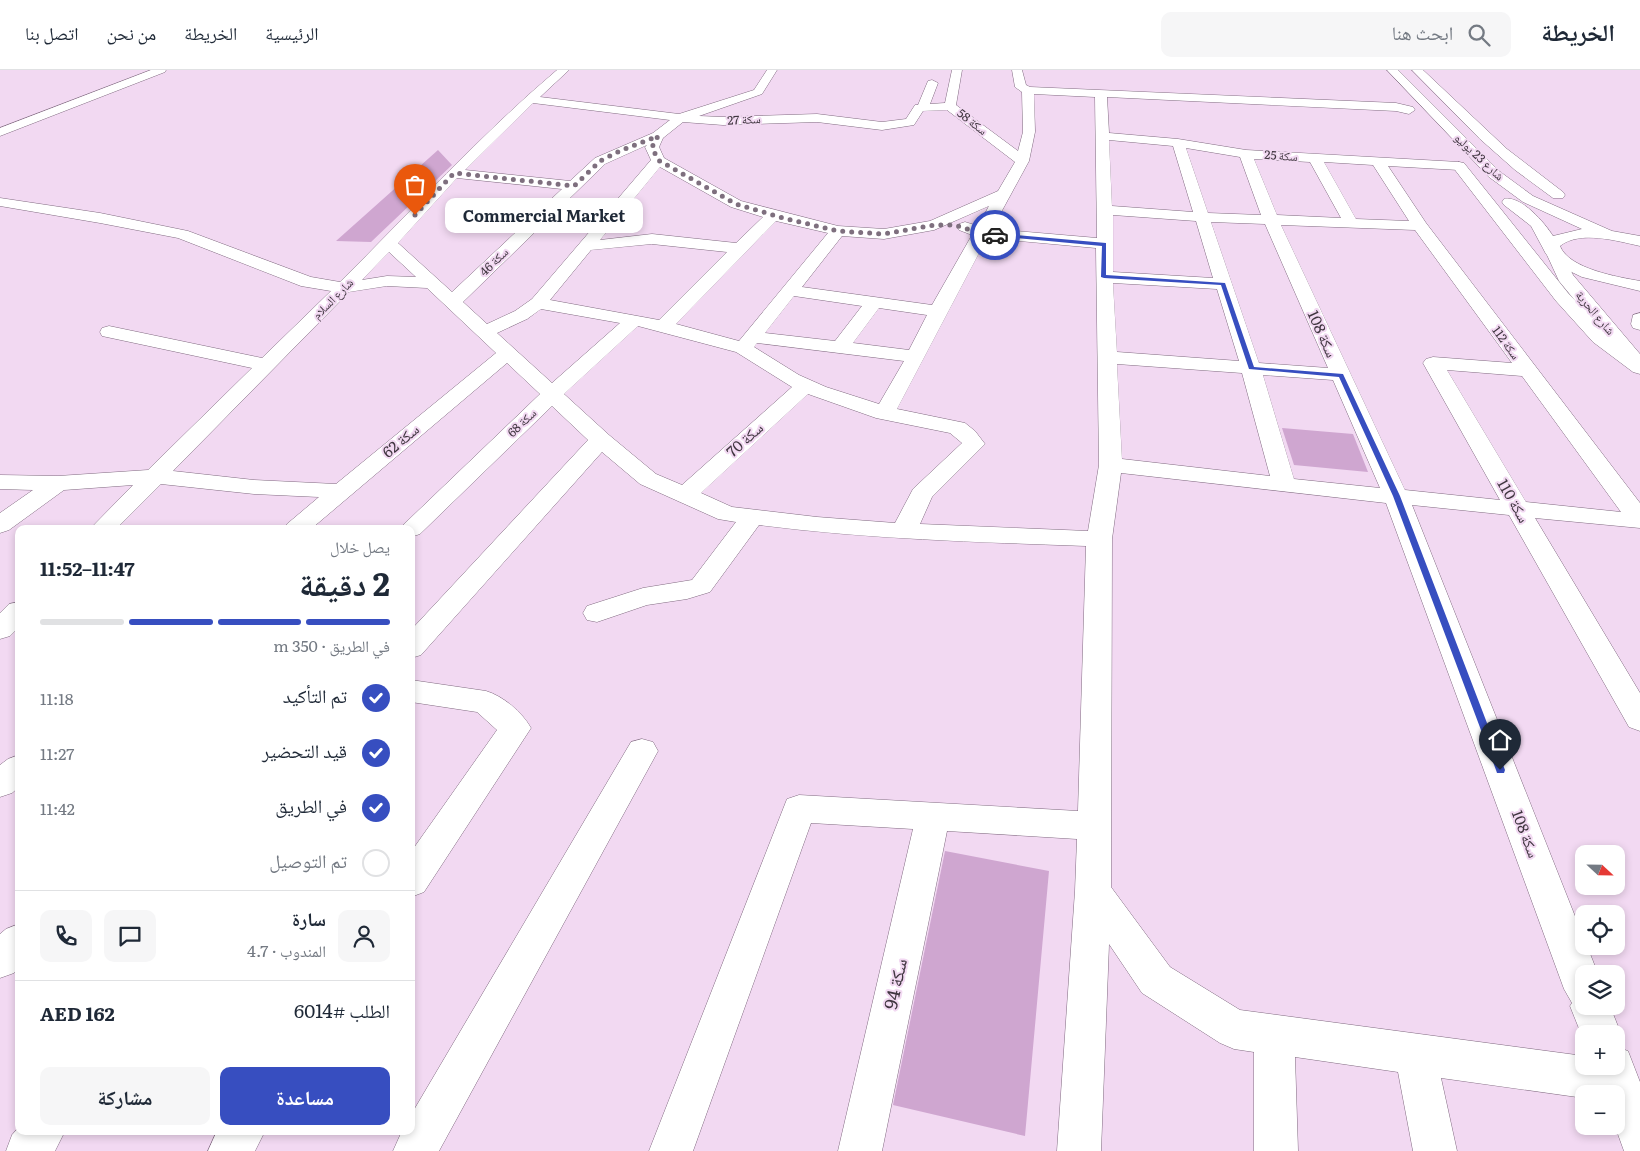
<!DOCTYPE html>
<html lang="ar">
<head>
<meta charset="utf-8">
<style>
	body { margin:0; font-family:Literata,"Noto Naskh Arabic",serif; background:#f6f6f7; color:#1f2937; direction:rtl; height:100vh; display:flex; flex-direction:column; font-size:19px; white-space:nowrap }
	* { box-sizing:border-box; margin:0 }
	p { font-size:16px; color:#747a83 }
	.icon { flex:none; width:28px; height:28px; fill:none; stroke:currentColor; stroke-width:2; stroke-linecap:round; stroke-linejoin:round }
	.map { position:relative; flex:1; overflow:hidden; direction:ltr }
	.panel { position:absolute; left:15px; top:455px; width:400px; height:610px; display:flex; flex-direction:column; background:#fff; border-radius:10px; box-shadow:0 2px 8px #0003; direction:rtl }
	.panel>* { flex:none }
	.needle { width:32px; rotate:112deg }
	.fabs { position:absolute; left:1575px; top:775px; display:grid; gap:10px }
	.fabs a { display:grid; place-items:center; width:50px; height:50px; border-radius:10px; background:#fff; box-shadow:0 2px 8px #0003; font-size:25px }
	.pin { position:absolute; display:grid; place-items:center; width:42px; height:42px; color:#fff; margin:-51px -21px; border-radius:50% 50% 50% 0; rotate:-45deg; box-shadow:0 0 5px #0007 }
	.pin .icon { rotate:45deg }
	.courier { position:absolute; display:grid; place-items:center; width:50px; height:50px; margin:-25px; border:4px solid #374ec0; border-radius:50%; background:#fff; color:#222; box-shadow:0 1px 6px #0007 }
	.bubble { position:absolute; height:35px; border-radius:10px; background:#fff; box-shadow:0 2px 8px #0003; font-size:16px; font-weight:700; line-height:35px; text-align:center; direction:rtl }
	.headline em { font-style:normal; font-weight:700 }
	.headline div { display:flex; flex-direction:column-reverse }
	.headline { display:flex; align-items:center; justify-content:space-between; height:85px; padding:0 25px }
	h1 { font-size:32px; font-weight:700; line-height:38px }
	.bar { display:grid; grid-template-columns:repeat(4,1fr); gap:8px 5px; align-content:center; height:60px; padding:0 25px }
	.bar i { height:6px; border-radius:4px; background:#e0e1e3 }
	.bar .active { background:#374ec0 }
	.bar p { grid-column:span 4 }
	.line { display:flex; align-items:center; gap:12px; padding:0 25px; border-top:1px solid #e0e1e3 }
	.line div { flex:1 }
	.round { display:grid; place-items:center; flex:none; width:52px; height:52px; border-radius:10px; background:#f6f6f7 }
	ol { padding:0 25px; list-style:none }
	li { display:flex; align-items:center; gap:15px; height:55px }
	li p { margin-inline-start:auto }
	li .icon { padding:5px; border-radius:50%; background:#374ec0; color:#fff; stroke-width:4 }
	li:last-child { color:#747a83 }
	li i { width:28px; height:28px; border:2px solid #e0e1e3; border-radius:50% }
	.action { display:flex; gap:10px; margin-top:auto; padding:10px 25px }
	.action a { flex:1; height:58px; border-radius:10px; background:#374ec0; color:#fff; font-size:20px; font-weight:700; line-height:58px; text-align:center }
	.action a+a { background:#f6f6f7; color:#1f2937 }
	header { display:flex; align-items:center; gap:30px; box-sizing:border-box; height:70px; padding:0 25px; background:#fff; border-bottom:1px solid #e0e1e3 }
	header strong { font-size:24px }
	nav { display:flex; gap:28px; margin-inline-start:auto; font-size:18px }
	.search { width:350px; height:45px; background:#f6f6f7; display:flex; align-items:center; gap:12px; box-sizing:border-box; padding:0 18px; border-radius:10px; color:#747a83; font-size:19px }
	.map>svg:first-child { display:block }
</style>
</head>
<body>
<header>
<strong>الخريطة</strong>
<div class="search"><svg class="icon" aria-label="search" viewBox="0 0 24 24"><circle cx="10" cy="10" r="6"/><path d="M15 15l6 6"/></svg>ابحث هنا</div>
<nav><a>الرئيسية</a><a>الخريطة</a><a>من نحن</a><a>اتصل بنا</a></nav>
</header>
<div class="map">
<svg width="1640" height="1081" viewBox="0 0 1640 1081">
	<rect width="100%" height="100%" fill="#f2d9f2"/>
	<path fill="#cfa6d0" d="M438,80L452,95L371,172L336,171Z
		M1282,358L1353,364L1368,402L1294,395Z
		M945,781L1049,801L1025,1066L893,1035Z"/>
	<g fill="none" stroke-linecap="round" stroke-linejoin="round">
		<g stroke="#816b81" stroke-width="1">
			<path id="minor" d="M151,0H166L165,2L0,66V58Z
				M557,0H569L540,27L679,44L754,20L767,0H777L762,24L699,46L723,47L817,44L882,52L906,49L915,35H918L928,11L932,10L938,13L930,34L945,33L952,0H962L956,35L1018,81L1023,62L1022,22L1015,17L1012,0H1022L1026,15L1030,17L1396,33L1413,37L1415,40L1409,44L1396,41L1107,27L1109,63L1178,69L1246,80L1459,92L1466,96L1459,100L1388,96L1426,153L1640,433V458L1535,448L1640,623V661L1629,657L1509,445L1412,435L1584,869V876H1587L1598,904H1584V936H1610L1621,964L1616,976V964H1584V971L1570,936L1572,933L1564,919L1386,433L1121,403L1112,469L1111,817L1170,897L1240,940L1584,986V996H1616V977L1628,981L1640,1012V1081H1624L1615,1056H1616V1024H1584V1028L1441,1008L1457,1081H1413L1398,1002L1295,987L1298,1081H1254V982L1234,979L1220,973L1142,923L1109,874L1101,1081H1057L1075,821L1077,769L947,761L882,1081H838L913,759L811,753L693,1081H649L787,729L799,725L1078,741L1086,476C977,472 868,469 759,455L710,522L687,529L647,535L597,552L587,550L583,543L587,536L643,518L692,510L736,452L718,449L640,414L602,382L421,585L411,588V560L588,370L552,336L420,464L411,467V459H399L540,324L507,293L311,459H284L287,454L319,427L254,424L161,414L116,459H90L133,415L64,420L9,460L0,463V443L33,420L0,419V405L58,406L148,400L252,298L102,266L100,262L102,258L109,256L262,288L331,221L301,216L178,168L100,153L0,136V128L100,143L188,161L311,207L340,212C412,141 480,65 557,0ZM1034,24L1095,27L1097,168L992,159L1029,91L1035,62ZM533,33L670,50L653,63L595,88L570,111L465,100ZM947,40L1015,92L998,121L930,151L884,159L838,156L741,131L664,88L659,77L663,68L683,52L723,55L817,52L882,60L914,55L923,41ZM1109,70L1173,76L1193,142L1112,136ZM647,75L645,77L651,90L532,229L515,241L487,254L463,232L605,94ZM1186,78L1240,87L1261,145L1208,143ZM1254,89L1310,92L1341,148L1277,145ZM1324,92L1373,95L1409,151L1356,149ZM660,97L731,137L763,147L736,173L652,164L600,170ZM457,108L562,119L452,222L398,173ZM989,136L978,156L965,152L959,154L957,157L959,160L972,165L932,235L802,217L842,166L884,169L934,160ZM1113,145L1196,151L1213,208L1113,202ZM776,151L828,163L739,271L676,254ZM1211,152L1265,154L1328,298L1259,293ZM1281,155L1415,160L1512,293L1433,287L1426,289L1423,293L1500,430L1405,420ZM987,168L1096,178L1099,395L1088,461L920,454L932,427L985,374L975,361L965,353L897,339ZM652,174L727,182L659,250L550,230L591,180ZM389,182L416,207L387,206L362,210ZM1113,213L1217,219L1239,291L1117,282ZM387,216L427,218L496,283L336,414L254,410L173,401L349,222ZM794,226L862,236L835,271L765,263ZM879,238L927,245L909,280L853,273ZM541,239L620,253L552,313L497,263L527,249ZM638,256L736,282L792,317L682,415L656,404L609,365L564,324ZM757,273L904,291L879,334L826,317L799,305L754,277ZM1117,294L1242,303L1270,406L1122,389ZM1447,300L1522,306L1621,442L1526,432ZM1263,305L1333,310L1380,418L1294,409ZM808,324L876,348L950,363L962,373L913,419L895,453L817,447L732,437L701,423Z
				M1412,0H1423L1507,79L1563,122L1565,125L1563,128H1553L1515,100L1480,69Z
				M1555,180L1561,181L1573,205L1640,284V303L1633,301L1559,211L1547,185L1549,181Z
				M1640,243V260L1633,258L1631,254L1633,245Z
				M19,532V557L10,566L0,569V543L9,534Z
				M411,610L486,621C503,626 522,642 531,658L424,822L411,827V782L497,660L477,642L411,632Z
				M642,669L653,672L658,681L439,1081H393L402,1061H411V1045L631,672Z
				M19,685V717L12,723L0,727V695L8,689Z
				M19,854V897L14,903L0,908V864L6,859Z
				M19,1057V1061H65L55,1081H6L12,1065Z
				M217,1061H265L255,1081H208Z"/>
		</g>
		<g stroke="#816b81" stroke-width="1">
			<path id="major" d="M1387,0H1398L1499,101L1533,126L1612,161L1640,166V176C1617,171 1580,160 1560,176C1569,199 1618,207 1640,211V221L1582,207L1557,195L1546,184L1531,156L1504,135L1502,132L1504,129C1521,125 1545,153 1553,166L1582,159L1523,132L1489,107Z
				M1459,92L1464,93L1568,223L1607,264L1640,289V304L1633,302L1593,272L1556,231L1452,96Z"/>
		</g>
		<use href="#minor" fill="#fff" fill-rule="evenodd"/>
		<use href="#major" fill="#fff" fill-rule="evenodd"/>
	</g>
	<path fill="#374ec0" d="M995,163L1106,173V205L1225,213L1254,297L1343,304L1400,426L1505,700L1504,703H1497L1496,700L1393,426L1339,307L1249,299L1221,215L1104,208L1101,207L1102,176L993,166Z"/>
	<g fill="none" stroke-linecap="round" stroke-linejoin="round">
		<path stroke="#7e6f7e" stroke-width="5" stroke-dasharray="0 9" d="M415,145L454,103L574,116L600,91L622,80L658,66L652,77L658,90L736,134L783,148L838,161L884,164L934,155H954L981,163L995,165"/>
	</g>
	<g text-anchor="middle" stroke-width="4" stroke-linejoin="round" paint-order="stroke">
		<g font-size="12" fill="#403640" stroke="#f2d9f2">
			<text transform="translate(744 50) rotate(-3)" y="4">سكة 27</text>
			<text transform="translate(972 52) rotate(38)" y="4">سكة 58</text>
			<text transform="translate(1281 86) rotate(4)" y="4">سكة 25</text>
			<text transform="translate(1479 87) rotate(43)" y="4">شارع 23 يوليو</text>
			<text transform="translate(494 192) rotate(-44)" y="4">سكة 46</text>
			<text transform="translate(333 229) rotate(-45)" y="4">شارع السلام</text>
			<text transform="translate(1595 243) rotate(50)" y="4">شارع الحرية</text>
			<text transform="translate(1506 273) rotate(54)" y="4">سكة 112</text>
			<text transform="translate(522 353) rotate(-44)" y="4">سكة 68</text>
		</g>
		<g font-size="15" fill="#403640" stroke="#f2d9f2">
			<text transform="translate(1322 264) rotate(66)" y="5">سكة 108</text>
			<text transform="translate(745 370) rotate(-42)" y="5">سكة 70</text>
			<text transform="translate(401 371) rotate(-40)" y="5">سكة 62</text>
			<text transform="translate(1513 431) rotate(60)" y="5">سكة 110</text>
			<text transform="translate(1525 764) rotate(69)" y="5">سكة 108</text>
		</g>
		<g font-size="18" fill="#403640" stroke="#f2d9f2">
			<text transform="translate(896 914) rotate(-78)" y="6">سكة 94</text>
		</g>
	</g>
</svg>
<div class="fabs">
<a><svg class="needle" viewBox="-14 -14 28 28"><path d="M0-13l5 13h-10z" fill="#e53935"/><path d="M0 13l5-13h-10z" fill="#747a83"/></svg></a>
<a><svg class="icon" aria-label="locate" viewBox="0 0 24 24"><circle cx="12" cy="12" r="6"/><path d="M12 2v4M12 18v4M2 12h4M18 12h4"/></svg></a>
<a><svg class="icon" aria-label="layers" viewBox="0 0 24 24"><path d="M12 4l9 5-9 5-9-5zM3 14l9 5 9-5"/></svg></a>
<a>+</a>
<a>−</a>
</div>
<div class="pin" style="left:415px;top:145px;background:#ea580c"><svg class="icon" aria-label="bag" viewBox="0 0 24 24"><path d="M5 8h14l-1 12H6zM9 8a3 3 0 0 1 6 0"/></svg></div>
<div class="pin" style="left:1500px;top:700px;background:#1f2937"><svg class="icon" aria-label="home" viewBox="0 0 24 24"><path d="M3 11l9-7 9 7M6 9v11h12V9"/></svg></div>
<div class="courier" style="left:995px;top:165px"><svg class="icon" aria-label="car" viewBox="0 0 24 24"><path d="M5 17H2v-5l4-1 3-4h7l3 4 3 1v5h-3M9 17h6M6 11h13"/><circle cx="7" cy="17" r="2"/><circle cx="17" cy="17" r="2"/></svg></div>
<div class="bubble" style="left:445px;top:128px;width:198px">Commercial Market</div>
<section class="panel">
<div class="headline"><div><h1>2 دقيقة</h1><p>يصل خلال</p></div><em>11:47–11:52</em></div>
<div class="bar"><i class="active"></i><i class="active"></i><i class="active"></i><i></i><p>في الطريق · 350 m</p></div>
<ol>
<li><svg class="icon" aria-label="check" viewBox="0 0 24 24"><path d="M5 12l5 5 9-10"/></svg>تم التأكيد<p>11:18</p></li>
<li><svg class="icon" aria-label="check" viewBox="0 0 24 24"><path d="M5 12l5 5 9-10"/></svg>قيد التحضير<p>11:27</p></li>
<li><svg class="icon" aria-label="check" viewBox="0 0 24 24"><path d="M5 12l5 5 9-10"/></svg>في الطريق<p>11:42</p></li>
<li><i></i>تم التوصيل</li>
</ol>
<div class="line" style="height:90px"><a class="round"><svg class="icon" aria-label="person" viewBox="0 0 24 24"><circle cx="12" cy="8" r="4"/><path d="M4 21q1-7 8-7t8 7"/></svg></a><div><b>سارة</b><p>المندوب · 4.7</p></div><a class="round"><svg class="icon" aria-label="chat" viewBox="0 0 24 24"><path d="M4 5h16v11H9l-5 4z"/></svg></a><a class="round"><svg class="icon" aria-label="phone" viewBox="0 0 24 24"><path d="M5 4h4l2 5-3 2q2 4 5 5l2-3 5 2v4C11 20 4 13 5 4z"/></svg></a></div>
<div class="line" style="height:65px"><div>الطلب #6014</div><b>AED 162</b></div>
<div class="action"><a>مساعدة</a><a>مشاركة</a></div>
</section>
</div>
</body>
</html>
